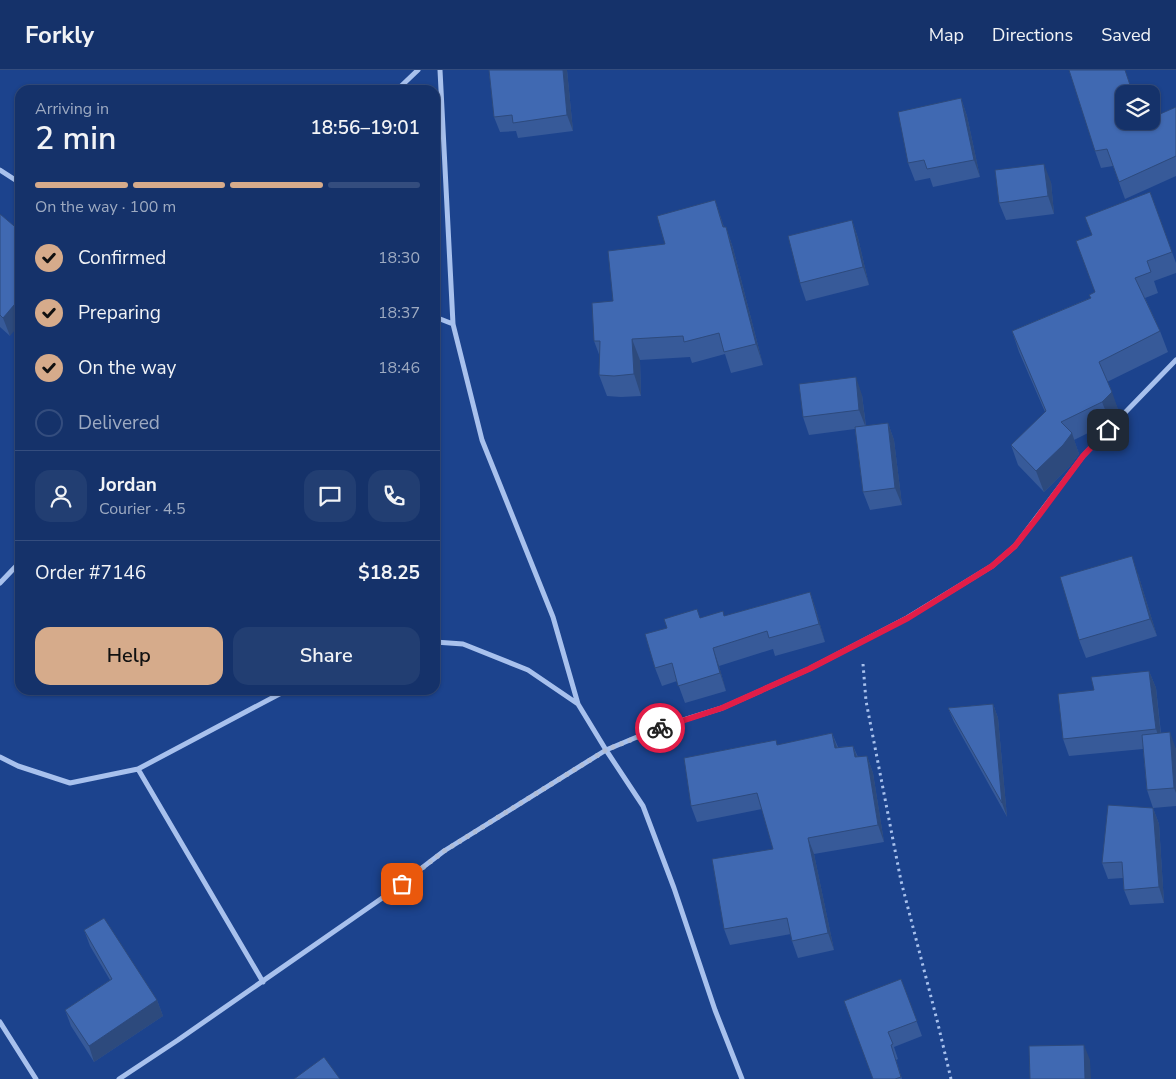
<!DOCTYPE html>
<html lang="en">
<head>
<meta charset="utf-8">
<style>
	body { margin:0; font-family:"Nunito Sans",sans-serif; background:#223e72; color:#f1f3f6; height:100vh; display:flex; flex-direction:column; font-size:19px; white-space:nowrap }
	* { box-sizing:border-box; margin:0 }
	p { font-size:16px; color:#9daac1 }
	.icon { flex:none; width:28px; height:28px; fill:none; stroke:currentColor; stroke-width:2; stroke-linecap:round; stroke-linejoin:round }
	.map { position:relative; flex:1; overflow:hidden }
	.panel { position:absolute; left:15px; top:15px; width:425px; height:610px; display:flex; flex-direction:column; background:#15326a; border-radius:15px; box-shadow:0 1px 4px #0004,0 0 0 1px #344d7e }
	.panel>* { flex:none }
	.fabs { position:absolute; left:1115px; top:15px; display:grid; gap:10px }
	.fabs a { display:grid; place-items:center; width:45px; height:45px; border-radius:10px; background:#15326a; box-shadow:0 1px 4px #0004,0 0 0 1px #344d7e; font-size:25px }
	.pin { position:absolute; display:grid; place-items:center; width:42px; height:42px; color:#fff; margin:-21px; border-radius:10px; box-shadow:0 2px 8px #0006 }
	.courier { position:absolute; display:grid; place-items:center; width:50px; height:50px; margin:-25px; border:4px solid #e11d48; border-radius:50%; background:#fff; color:#222; box-shadow:0 1px 6px #0007 }
	.headline em { font-style:normal; font-weight:600 }
	.headline div { display:flex; flex-direction:column-reverse }
	.headline { display:flex; align-items:center; justify-content:space-between; height:85px; padding:0 20px }
	h1 { font-size:32px; font-weight:600; line-height:38px }
	.bar { display:grid; grid-template-columns:repeat(4,1fr); gap:8px 5px; align-content:center; height:60px; padding:0 20px }
	.bar i { height:6px; border-radius:4px; background:#344d7e }
	.bar .current { background:#d6ab8b }
	.bar p { grid-column:span 4 }
	.line { display:flex; align-items:center; gap:12px; padding:0 20px; border-top:1px solid #344d7e }
	.line div { flex:1 }
	.round { display:grid; place-items:center; flex:none; width:52px; height:52px; border-radius:15px; background:#223e72 }
	ol { padding:0 20px; list-style:none }
	li { display:flex; align-items:center; gap:15px; height:55px }
	li p { margin-inline-start:auto }
	li .icon { padding:5px; border-radius:50%; background:#d6ab8b; color:#111; stroke-width:4 }
	li:last-child { color:#9daac1 }
	li i { width:28px; height:28px; border:2px solid #344d7e; border-radius:50% }
	.primary-button { display:flex; gap:10px; margin-top:auto; padding:10px 20px }
	.primary-button a { flex:1; height:58px; border-radius:15px; background:#d6ab8b; color:#111; font-size:20px; font-weight:600; line-height:58px; text-align:center }
	.primary-button a+a { background:#223e72; color:#f1f3f6 }
	header { display:flex; align-items:center; gap:30px; box-sizing:border-box; height:70px; padding:0 25px; background:#15326a; border-bottom:1px solid #344d7e }
	header strong { font-size:24px }
	nav { display:flex; gap:28px; margin-inline-start:auto; font-size:18px }
	.map>svg:first-child { display:block }
</style>
</head>
<body>
<header>
<strong>Forkly</strong>
<nav><a>Map</a><a>Directions</a><a>Saved</a></nav>
</header>
<div class="map">
<svg width="1176" height="1009" viewBox="0 0 1176 1009">
	<rect width="100%" height="100%" fill="#1c438d"/>
	<g fill="none" stroke-linecap="round" stroke-linejoin="round">
		<path stroke="#a8c1ed" stroke-width="3" stroke-dasharray="2.5 4" stroke-linecap="butt" d="M863,594L866,631L901,811L937,950L951,1009"/>
		<path stroke="#a8c1ed" stroke-width="5" d="M440,0L453,254L482,370L553,547L578,634L606,680L643,736L674,818L715,940L742,1009
			M397,20L418,0
			M0,100L20,113
			M435,247L453,254
			M0,513L20,492
			M435,572L463,574L528,600L578,634
			M0,687L18,696L70,713L138,699L287,620
			M138,699L263,912
			M0,952L36,1009
			M119,1009L178,970L388,824L444,781L606,680L661,657L722,638L809,599L907,548L992,496L1015,476L1083,386L1176,290"/>
	</g>
	<path fill="#375a99" d="M489,0H567L573,61L518,68L516,61L500,62L494,47Z
		M961,28L967,46L980,107L933,117L930,108L915,111L908,93Z
		M1176,37V106L1125,129L1113,96L1101,98L1095,81L1143,52Z
		M1051,112L1054,144L1006,150L999,133Z
		M1150,122L1176,193V203L1154,211L1158,223L1145,228L1160,261L1168,282L1107,312L1119,342L1110,352L1074,370L1079,384L1070,396L1044,422L1018,395L1011,375L1045,342L1019,282L1012,261L1090,228L1095,222L1092,165L1085,147Z
		M715,130L724,157H726L733,178L763,295L731,303L725,284L692,293L690,287L640,290L641,326L621,327L607,326L599,305L600,287L594,271L613,231L665,174Z
		M0,144L10,266L0,257Z
		M852,150L858,168L869,215L806,231L800,213Z
		M862,325L866,356L888,353L894,370L902,435L870,440L863,422L855,359L809,365L803,347Z
		M1138,504L1157,566L1086,588L1079,570Z
		M810,522L816,540L825,572L775,586L773,579L719,596L726,621L685,633L677,611L662,616L655,598L700,548L725,546Z
		M1149,601L1156,618L1161,663L1176,679V736L1153,738L1147,720L1143,679L1069,686L1063,669L1094,620Z
		M993,634L998,648L1007,747L954,652L948,638Z
		M832,663L838,677L853,676L858,687L867,686L873,703L884,772L814,784L834,880L798,888L792,871L791,864L730,875L724,859L773,779L762,739L697,752L691,736L778,675Z
		M1153,738L1159,754L1164,833L1130,835L1124,820L1123,808L1108,809L1102,793Z
		M84,860L157,930L163,946L94,992L71,956L65,940L110,910L90,876Z
		M901,909L922,966L894,977L898,989L896,990L902,1009H873Z"/>
	<path fill="#2d4a7d" d="M563,0H567L573,61L567,45Z
		M961,28L967,46L980,107L974,90Z
		M1044,94L1051,112L1054,144L1048,126Z
		M715,130L722,151L730,178L723,157Z
		M852,150L858,168L869,215L863,197Z
		M726,157L733,178L763,295L756,274Z
		M20,228V254L10,266L3,248Z
		M632,269L640,290L641,326L634,304Z
		M856,307L862,325L866,358L859,340Z
		M1112,322L1119,342L1110,352L1102,332Z
		M888,353L894,370L902,435L895,418Z
		M1072,363L1079,384L1070,396L1044,422L1036,401Z
		M1132,486L1138,504L1157,566L1150,549Z
		M810,522L816,540L825,572L819,554Z
		M713,578L719,596L726,621L720,603Z
		M1149,601L1156,618L1162,677L1156,659Z
		M993,634L998,648L1007,747L1002,733Z
		M1170,662L1176,679V723L1174,718Z
		M832,663L838,680L835,678Z
		M853,676L859,692L855,687Z
		M867,686L873,703L884,772L878,755Z
		M1153,738L1159,754L1164,833L1159,817Z
		M808,768L814,784L834,880L828,863Z
		M157,930L163,946L94,992L89,976Z
		M1084,975L1090,990L1091,1009H1085Z"/>
	<path fill="#4069b2" stroke="#2d4a7d" d="M489,0H563L567,45L513,53L512,45L494,47Z
		M1069,0H1125L1133,24H1124V51H1142V52L1144,51H1151V48L1176,37V86L1119,112L1107,79L1095,81Z
		M961,28L974,90L927,99L924,90L908,93L898,42Z
		M1044,94L1048,126L999,133L995,100Z
		M1150,122L1172,182L1147,191L1151,202L1135,208L1160,261L1099,292L1112,322L1102,332L1061,352L1072,363L1063,375L1036,401L1011,375L1046,341L1012,261L1091,228L1089,225L1095,222L1076,171L1092,165L1085,147Z
		M715,130L723,157H726L756,274L724,282L719,263L684,272L683,266L632,269L634,304L614,306L599,305L600,271H594L592,233L613,231L608,181L665,174L657,146Z
		M0,144L20,161V228L3,248L0,245Z
		M852,150L863,197L800,213L788,166Z
		M856,307L859,340L803,347L799,314Z
		M888,353L895,418L863,422L855,357Z
		M1132,486L1150,549L1079,570L1060,507Z
		M810,522L819,554L769,568L767,561L713,578L720,603L678,616L672,593L655,598L645,564L667,558L664,549L697,539L700,548L723,541L724,546Z
		M1149,601L1156,659L1063,669L1058,624L1094,620L1091,607Z
		M993,634L1002,733L948,638Z
		M1170,662L1174,718L1147,720L1142,665Z
		M832,663L835,678L853,676L855,687L867,686L878,755L808,768L828,863L792,871L787,848L724,859L712,789L773,779L757,723L691,736L684,688L776,670L777,675Z
		M1108,735L1153,738L1159,817L1124,820L1122,792L1102,793Z
		M104,848L157,930L89,976L65,940L112,909L84,860Z
		M901,909L917,951L888,962L893,974L891,975L901,1007L895,1009H873L844,931Z
		M1084,975L1085,1009H1030L1029,976Z
		M324,987L340,1009H294Z"/>
	<g fill="none" stroke-linecap="round" stroke-linejoin="round">
		<path stroke="#b0bdd7" stroke-width="5" stroke-dasharray="0 9" d="M402,814L444,781L606,680L660,658"/>
		<path stroke="#e11d48" stroke-width="6" d="M660,658L722,638L809,599L908,548L992,496L1015,476L1037,448L1083,386L1108,360"/>
	</g>
</svg>
<div class="fabs">
<a><svg class="icon" aria-label="layers" viewBox="0 0 24 24"><path d="M12 4l9 5-9 5-9-5zM3 14l9 5 9-5"/></svg></a>
</div>
<div class="pin" style="left:402px;top:814px;background:#ea580c"><svg class="icon" aria-label="bag" viewBox="0 0 24 24"><path d="M5 8h14l-1 12H6zM9 8a3 3 0 0 1 6 0"/></svg></div>
<div class="pin" style="left:1108px;top:360px;background:#1f2937"><svg class="icon" aria-label="home" viewBox="0 0 24 24"><path d="M3 11l9-7 9 7M6 9v11h12V9"/></svg></div>
<div class="courier" style="left:660px;top:658px"><svg class="icon" aria-label="bike" viewBox="0 0 24 24"><circle cx="6" cy="16" r="4"/><circle cx="18" cy="16" r="4"/><path d="M6 16l4-8h5l3 8M10 8l3 8H6M13 5h3"/></svg></div>
<section class="panel">
<div class="headline"><div><h1>2 min</h1><p>Arriving in</p></div><em>18:56–19:01</em></div>
<div class="bar"><i class="current"></i><i class="current"></i><i class="current"></i><i></i><p>On the way · 100 m</p></div>
<ol>
<li><svg class="icon" aria-label="check" viewBox="0 0 24 24"><path d="M5 12l5 5 9-10"/></svg>Confirmed<p>18:30</p></li>
<li><svg class="icon" aria-label="check" viewBox="0 0 24 24"><path d="M5 12l5 5 9-10"/></svg>Preparing<p>18:37</p></li>
<li><svg class="icon" aria-label="check" viewBox="0 0 24 24"><path d="M5 12l5 5 9-10"/></svg>On the way<p>18:46</p></li>
<li><i></i>Delivered</li>
</ol>
<div class="line" style="height:90px"><a class="round"><svg class="icon" aria-label="person" viewBox="0 0 24 24"><circle cx="12" cy="8" r="4"/><path d="M4 21q1-7 8-7t8 7"/></svg></a><div><b>Jordan</b><p>Courier · 4.5</p></div><a class="round"><svg class="icon" aria-label="chat" viewBox="0 0 24 24"><path d="M4 5h16v11H9l-5 4z"/></svg></a><a class="round"><svg class="icon" aria-label="phone" viewBox="0 0 24 24"><path d="M5 4h4l2 5-3 2q2 4 5 5l2-3 5 2v4C11 20 4 13 5 4z"/></svg></a></div>
<div class="line" style="height:65px"><div>Order #7146</div><b>$18.25</b></div>
<div class="primary-button"><a>Help</a><a>Share</a></div>
</section>
</div>
</body>
</html>
